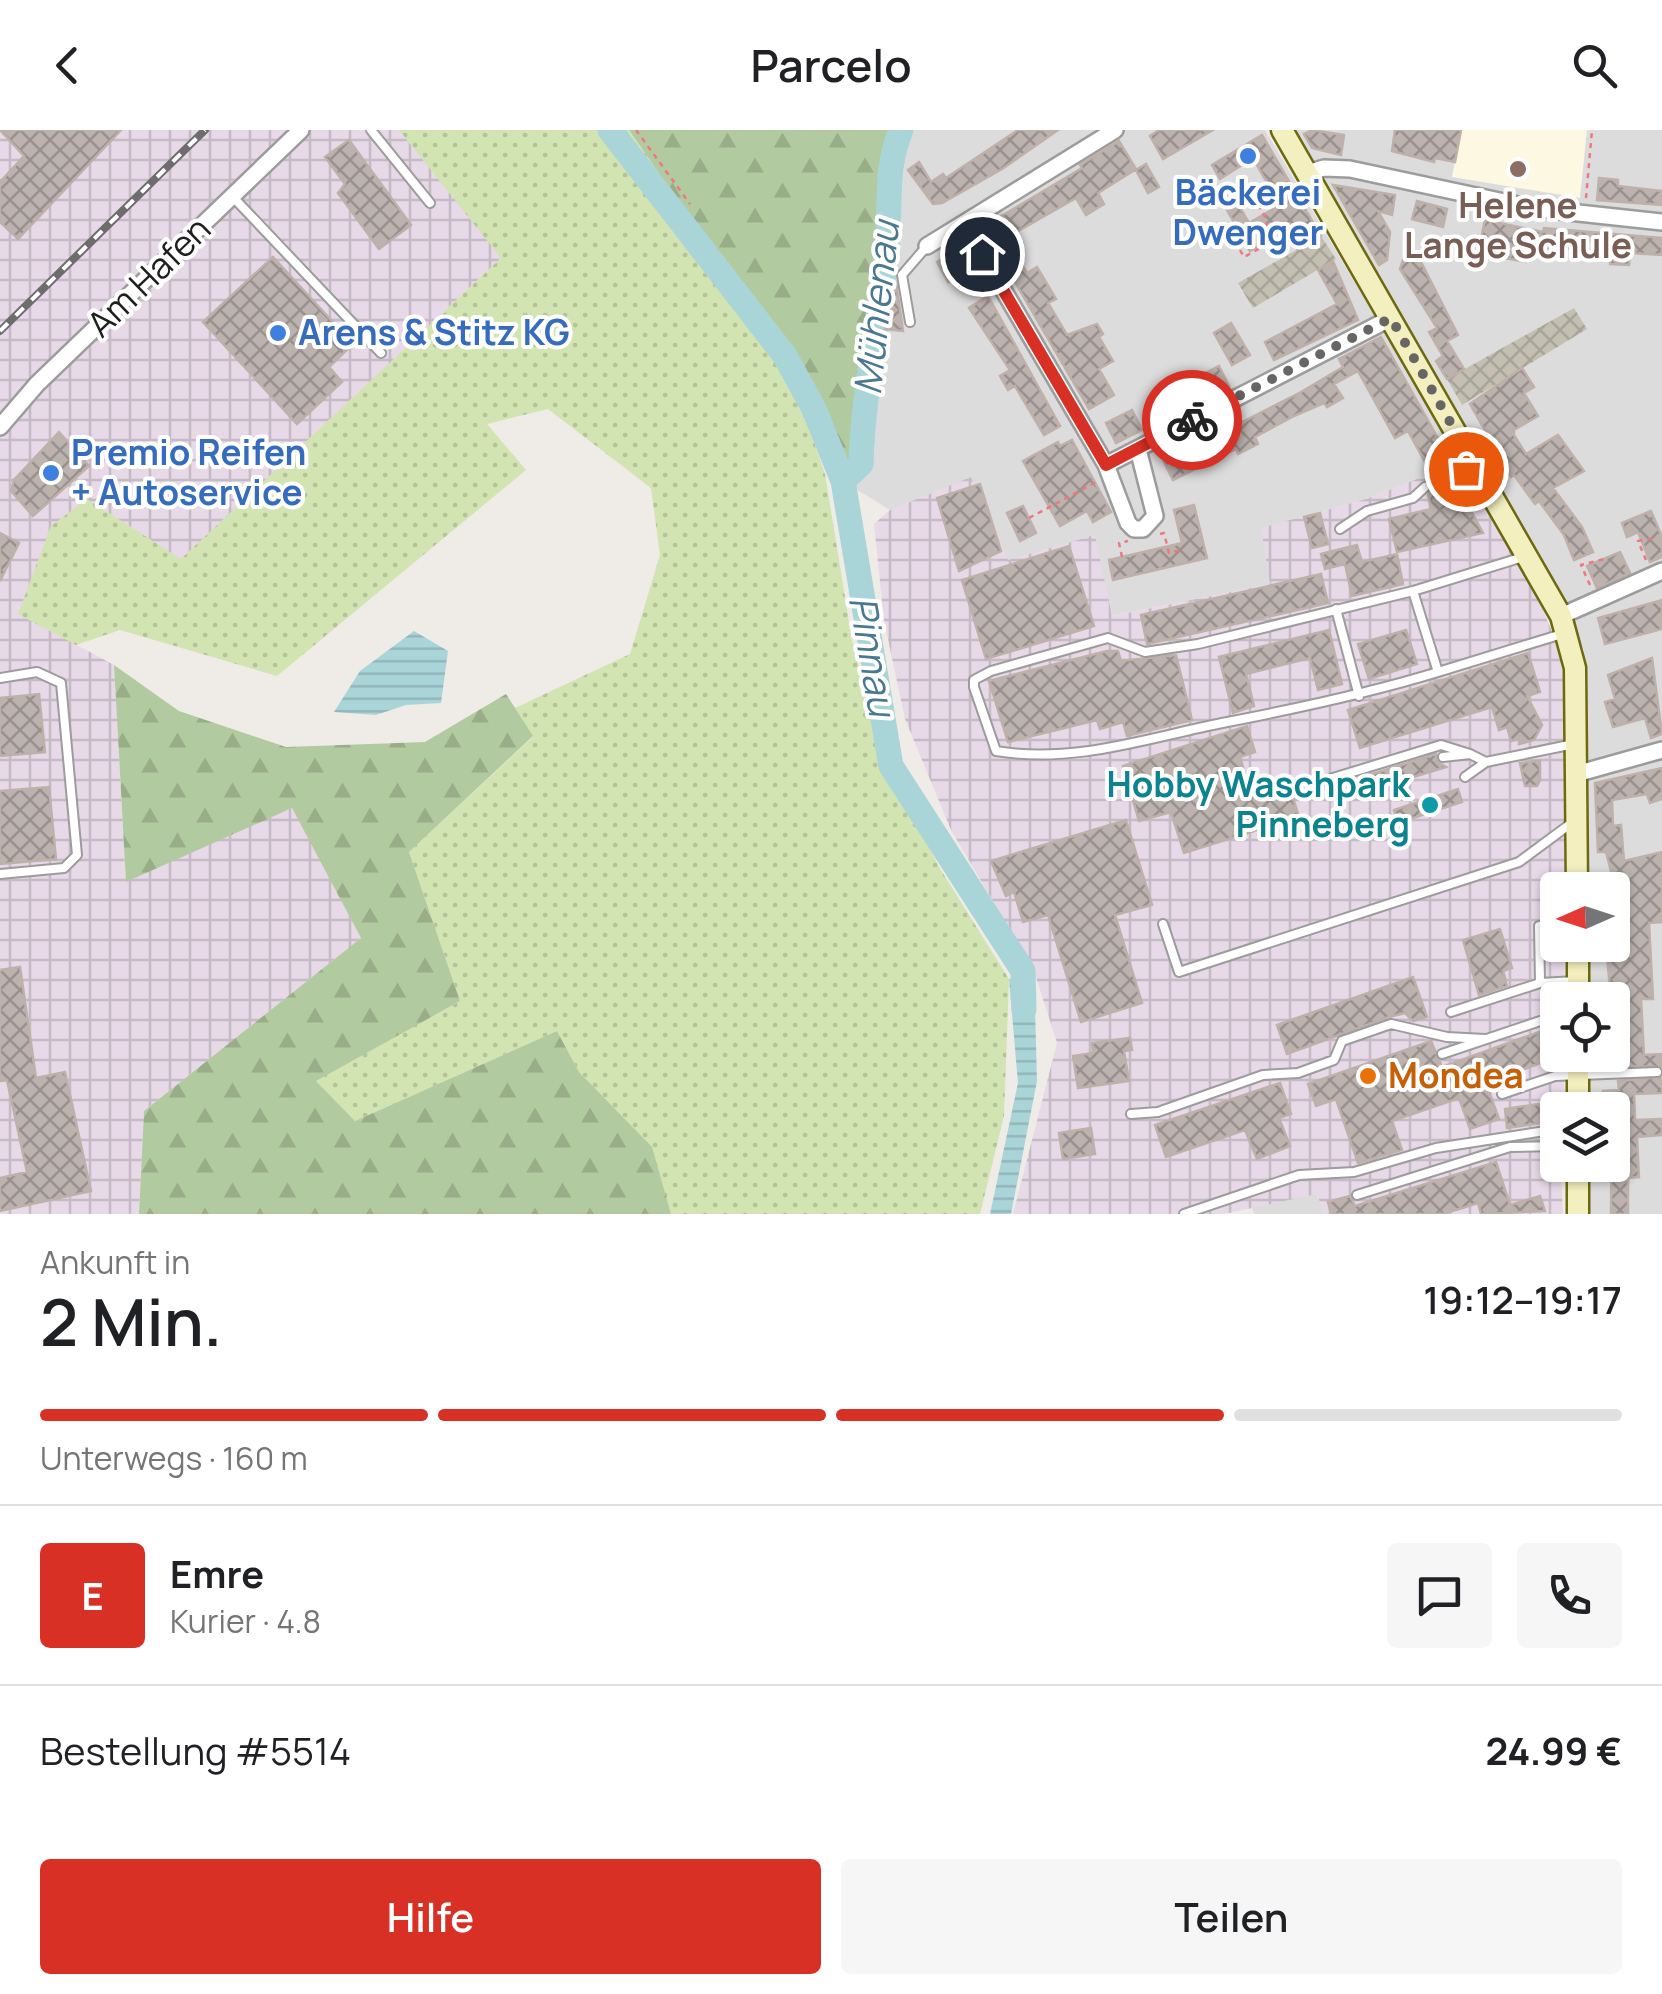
<!DOCTYPE html>
<html lang="de">
<head>
<meta charset="utf-8">
<style>
	body { margin:0; font-family:Manrope,sans-serif; background:#f6f6f6; color:#202124; height:100vh; display:flex; flex-direction:column; font-size:38px; white-space:nowrap }
	* { box-sizing:border-box; margin:0 }
	p { font-size:32px; color:#757577 }
	.icon { flex:none; width:55px; height:55px; fill:none; stroke:currentColor; stroke-width:2; stroke-linecap:round; stroke-linejoin:round }
	.map { position:relative; height:1084px; overflow:hidden }
	.side { display:flex; flex-direction:column; background:#fff; flex:1 }
	.side>* { flex:none }
	.needle { width:65px; rotate:267deg }
	.buttons { position:absolute; left:1540px; top:742px; display:grid; gap:20px }
	.buttons a { display:grid; place-items:center; width:90px; height:90px; border-radius:10px; background:#fff; box-shadow:0 2px 8px #0004; font-size:50px }
	.pin { position:absolute; display:grid; place-items:center; width:85px; height:85px; color:#fff; margin:-42px; border:5px solid #fff; border-radius:50%; box-shadow:0 2px 10px #0007 }
	.courier { position:absolute; display:grid; place-items:center; width:100px; height:100px; margin:-50px; border:8px solid #d93025; border-radius:50%; background:#fff; color:#222; box-shadow:0 2px 12px #0007 }
	.overview em { font-style:normal; font-weight:600 }
	.overview div { display:flex; flex-direction:column-reverse }
	.overview { display:flex; align-items:center; justify-content:space-between; height:170px; padding:0 40px }
	h1 { font-size:65px; font-weight:600; line-height:75px }
	.bar { display:grid; grid-template-columns:repeat(4,1fr); gap:15px 10px; align-content:center; height:120px; padding:0 40px }
	.bar i { height:12px; border-radius:8px; background:#e0e0e0 }
	.bar .current { background:#d93025 }
	.bar p { grid-column:span 4 }
	.line { display:flex; align-items:center; gap:25px; padding:0 40px; border-top:2px solid #e0e0e0 }
	.line div { flex:1 }
	.round { display:grid; place-items:center; flex:none; width:105px; height:105px; border-radius:10px; background:#f6f6f6 }
	.button { display:flex; gap:20px; margin-top:auto; padding:20px 40px }
	.button a { flex:1; height:115px; border-radius:10px; background:#d93025; color:#fff; font-size:40px; font-weight:600; line-height:115px; text-align:center }
	.button a+a { background:#f6f6f6; color:#202124 }
	header { display:flex; justify-content:space-between; align-items:center; height:130px; padding:0 40px; background:#fff; font-size:45px; font-weight:600 }
	.map>svg:first-child { display:block }
</style>
</head>
<body>
<header><svg class="icon" aria-label="back" viewBox="0 0 24 24"><path d="M15 5l-7 7 7 7"/></svg>Parcelo<svg class="icon" aria-label="search" viewBox="0 0 24 24"><circle cx="10" cy="10" r="6"/><path d="M15 15l6 6"/></svg></header>
<div class="map">
<svg width="1662" height="1084" viewBox="0 0 1662 1084">
	<defs>
		<pattern id="industrial-grid" width="8" height="8" patternUnits="userSpaceOnUse" patternTransform="scale(2.5)"><rect width="8" height="8" fill="#e7d9e7"/><path d="M0 4h8M4 0v8" fill="none" stroke="#c6bac6"/></pattern>
		<pattern id="construction-cross-hatch" width="8" height="8" patternUnits="userSpaceOnUse" patternTransform="scale(2.5)"><rect width="8" height="8" fill="#c3c0b2"/><path d="M0 0l8 8M0 8l8-8" fill="none" stroke="#a7a599"/></pattern>
		<pattern id="grass-dots" width="8" height="8" patternUnits="userSpaceOnUse" patternTransform="scale(2.5)"><rect width="8" height="8" fill="#d2e4b1"/><path d="M2 2h.1M6 6h.1" fill="none" stroke="#b4c398" stroke-width="1.8" stroke-linecap="round"/></pattern>
		<pattern id="forest-firs" width="22" height="20" patternUnits="userSpaceOnUse" patternTransform="scale(2.5)"><rect width="22" height="20" fill="#b2ca9f"/><path d="M5 1l3.5 6h-7zM16 11l3.5 6h-7z" fill="#99ad88"/></pattern>
		<pattern id="water-rules" width="6" height="5" patternUnits="userSpaceOnUse" patternTransform="scale(2.5)"><rect width="6" height="5" fill="#aad5d8"/><path d="M0 2.5h6" fill="none" stroke="#92b6b9"/></pattern>
		<pattern id="building-cross-hatch" width="8" height="8" patternUnits="userSpaceOnUse" patternTransform="scale(2.5)"><rect width="8" height="8" fill="#bcb3af"/><path d="M0 0l8 8M0 8l8-8" fill="none" stroke="#98918e"/></pattern>
	</defs>
	<rect width="100%" height="100%" fill="#efebe6"/>
	<path fill="#dddcdc" d="M901,0H1265L1460,332L1366,369L1262,398L1271,454L1111,486L1007,430L971,348L890,380L843,351L861,334L862,292L888,105V32Z
		M1293,0H1662V1084H1588L1587,1035H1612V980H1587V925H1612V870H1586V815H1612V760H1586L1584,519Z
		M1317,1064L1324,1084H1254L1251,1075Z"/>
	<path fill="url(#industrial-grid)" d="M0,0H399L502,127L181,430L87,369L19,484L114,535L126,751L293,677L361,808L144,981L139,1084H0Z
		M1460,332L1539,470L1559,519L1564,554L1565,760H1558V815H1565L1564,870H1558V925H1564V980H1558L1563,1084H1324L1317,1064L1224,1084H1013L1057,913L1034,841L951,700L905,589L884,490L874,394L890,380L971,347L1008,430L1095,405L1112,486L1270,454L1261,398L1366,369Z"/>
	<path fill="#fcf8e2" d="M1461,0H1587L1580,68L1452,47Z"/>
	<path fill="url(#construction-cross-hatch)" d="M1321,106L1336,129L1253,178L1238,153Z
		M1574,178L1587,199L1462,275L1447,249Z"/>
	<path fill="url(#grass-dots)" d="M399,0H629L785,226L825,344L852,510L880,620L939,737L1009,849L1004,986L980,1084H671L651,1017L579,942L557,901L355,991L315,950L460,871L409,722L533,607L515,578L630,524L660,425L651,358L548,279L487,294L526,340L277,546L120,500L76,515L18,484L51,396L87,369L181,429L501,128Z"/>
	<path fill="url(#forest-firs)" d="M629,0H901C886,36 890,67 888,105C882,182 863,257 861,334L843,351L814,279L785,226Z
		M114,535L179,581L286,617L425,612L506,564L533,606L409,722L460,871L316,951L355,991L557,901L579,942L652,1017L671,1084H139L144,981L361,808L292,678L126,752Z"/>
	<path fill="url(#water-rules)" d="M414,501L448,521L441,573L406,575L376,585L334,582L360,541Z
		M1034,841L1037,951L1011,1084H990L1018,953L1009,849Z"/>
	<g fill="none" stroke-linecap="round" stroke-linejoin="round">
		<path stroke="#aad5d8" stroke-width="25" d="M610,0L785,226L814,279L843,351L891,636L1023,841L1024,879
			M843,351L861,334C863,257 882,182 888,105C890,67 886,36 901,0"/>
	</g>
	<path fill="url(#building-cross-hatch)" stroke="#bfb0aa" stroke-width="2.5" d="M0,0H121L18,109L0,92V52L24,26Z
		M1018,0H1058L1002,39L942,73L933,74L908,40L919,32L931,52L943,44L946,48Z
		M1159,0H1213L1163,29L1150,6Z
		M1312,0L1344,5L1341,25L1312,18L1304,4Z
		M1395,0H1461L1455,32L1435,28L1434,32L1392,21Z
		M1262,5L1321,106L1297,119L1280,92L1255,105L1261,115L1250,121L1227,80L1238,74L1249,93L1273,79L1264,64L1271,60L1253,28L1220,49L1212,35Z
		M349,10L411,95L379,119L338,63L345,54L325,27Z
		M1119,11L1136,39L1098,63L1104,74L1086,85L1076,68L1015,103L1022,115L1013,120L1027,143L1037,137L1056,169L1048,173L1067,205L1097,194L1103,204L1099,207L1113,231L1099,239L1114,265L1089,279L983,97L1082,38L1080,35Z
		M1146,34L1159,57L1148,63L1136,40Z
		M1599,48L1618,50V56L1662,61V75L1597,70Z
		M1333,55L1395,65L1392,85L1378,81L1390,102L1387,130L1379,135Z
		M1417,71L1447,79L1443,97L1412,89Z
		M1485,90L1543,102L1544,98L1662,108V125L1630,123L1629,135L1610,134L1611,122L1561,118V125L1528,122L1526,132L1478,123Z
		M959,119L971,138L948,152L937,132Z
		M1416,122L1458,205L1447,211L1464,239L1447,249L1436,231L1443,226L1429,202L1437,198L1400,139L1403,130Z
		M273,127L353,214L329,237L342,252L297,294L203,192Z
		M1333,131L1358,190L1274,230L1265,212L1337,174L1318,140Z
		M889,151L896,152L903,201L885,199Z
		M988,166L1060,296L1044,305L1015,256L1008,260L1000,246L1010,240L969,178Z
		M1231,193L1250,225L1232,235L1214,203Z
		M1381,207L1452,333L1446,348L1456,352L1462,363L1468,362L1470,379L1483,403L1397,422L1389,389L1431,379L1428,365L1432,356L1427,350L1433,347L1408,301L1395,308L1358,241L1334,254L1343,268L1327,277L1324,273L1294,286L1255,307L1258,314L1238,324L1236,319L1173,350L1164,332L1301,262L1343,237L1339,229Z
		M1219,236L1229,256L1166,286L1157,269Z
		M1522,238L1534,257L1524,263L1538,286L1514,300V305L1526,324L1558,305L1584,341L1553,358L1582,397L1593,422L1574,430L1564,405L1539,371L1535,374L1514,345L1511,347L1470,274Z
		M1132,280L1142,300L1116,313L1106,293Z
		M59,302L89,336L33,386L11,361L14,350Z
		M1072,310L1111,382L1093,392L1087,381L1060,396L1023,331L1058,312L1060,316Z
		M980,354L1001,421L959,441L937,368Z
		M1194,375L1207,428L1113,450L1109,430L1182,413L1174,380Z
		M1023,376L1036,403L1020,411L1007,383Z
		M1651,381L1662,407V427L1650,432L1638,402L1627,407L1622,393Z
		M1320,383L1328,414L1312,418L1304,387Z
		M0,403L19,413L0,451Z
		M1357,415L1362,432L1397,424L1403,454L1352,466L1345,434L1325,439L1321,424Z
		M1069,416L1094,496L986,529L962,450Z
		M1620,422L1630,443L1597,458L1587,436Z
		M1321,444L1328,473L1147,514L1141,485Z
		M1662,470V499L1605,514L1598,488Z
		M1329,500L1342,554L1318,560L1310,528L1246,544L1254,576L1233,583L1219,527Z
		M1406,500L1417,534L1369,549L1358,514Z
		M1107,521H1118L1121,531L1176,525L1192,590L1127,606L1123,592L1100,599L1097,590L1008,612L989,551Z
		M1528,523L1540,562L1527,566L1542,595L1534,610L1519,614V609L1511,611L1507,597L1499,600L1492,577L1360,618L1348,580Z
		M1652,528L1662,604L1651,608L1645,588L1613,597L1605,572L1615,569L1608,545Z
		M39,564L45,622L0,626V568Z
		M1247,596L1255,622L1240,627L1249,657L1286,646L1299,687L1184,723L1171,682L1139,691L1123,636Z
		M1436,624L1438,632L1446,637L1351,666L1347,652Z
		M1540,631V650L1537,656H1525L1520,633Z
		M1662,638V669L1650,673L1647,664L1612,670L1613,696L1621,695L1624,731L1662,722V792L1649,793L1653,869H1641L1644,925L1662,924V937L1617,936L1606,815H1612L1614,753L1606,722H1598L1595,653Z
		M49,657L56,729L0,734V661Z
		M1458,659L1462,672L1398,693L1394,680Z
		M1126,690L1152,775L1115,785L1142,873L1081,892L1048,785L1023,792L1014,762L1006,766L991,731Z
		M1500,799L1512,838L1503,841L1507,856L1479,865L1463,810Z
		M20,837L36,948L65,942L91,1061L0,1081V1048L27,1042L7,950L0,951V840Z
		M1413,847L1427,887L1413,891L1405,883L1389,887L1287,924L1277,895Z
		M1539,902L1549,930L1486,953L1499,989L1470,999L1459,968L1392,991L1402,1020L1358,1033L1336,969L1316,976L1308,954L1431,911L1442,937Z
		M1130,908L1132,920L1124,921L1129,951L1078,958L1073,926L1093,923L1092,913Z
		M1662,947V963L1634,964L1635,990L1662,989V1005L1637,1007L1639,1047L1628,1048V1084H1611L1612,980H1604L1603,961L1619,960L1618,951Z
		M1280,953L1291,984L1279,988L1290,1016L1257,1029L1245,1000L1166,1027L1155,995Z
		M1545,973L1548,992L1507,998L1505,979Z
		M1091,998L1095,1024L1063,1029L1059,1003Z
		M1496,1032L1510,1075L1540,1066L1545,1081L1481,1084L1478,1073L1443,1084H1331L1328,1072L1350,1066L1355,1076Z"/>
	<g fill="none" stroke-linecap="round" stroke-linejoin="round">
		<g stroke="#9c9c9c" stroke-width="12">
			<path id="service" d="M371,0L430,73
				M232,66L381,223
				M910,192L902,145L927,116
				M1453,345L1470,336
				M1340,399L1367,381L1413,368L1425,357
				M1413,461L1438,542C1366,564 1295,579 1222,593C1147,608 1074,634 996,621L974,557V550L991,541L1108,508L1145,522L1198,514L1413,461L1526,426
				M1336,479L1359,566
				M1438,542L1562,504
				M0,548L37,542L61,553L77,725L64,738L0,744
				M1443,627L1470,624L1486,632L1574,614
				M1465,647L1486,632
				M1323,651L1441,615L1470,624
				M1163,794L1179,842L1519,732L1573,692
				M1540,853L1539,796L1558,791
				M1451,882L1540,853L1576,851
				M1442,924L1558,885
				M1502,964L1555,946L1657,942
				M1131,984L1158,982L1263,945L1298,943L1334,930L1342,911L1391,894L1447,907L1485,909
				M1357,1065L1510,1017L1558,1016
				M1184,1084L1299,1045L1354,1042L1436,1018L1558,999"/>
		</g>
		<g stroke="#9c9c9c" stroke-width="20">
			<path id="minor" d="M1307,43L1324,38L1350,39L1532,78L1662,92
				M964,93L1106,335L1391,188
				M927,116L1115,0
				M0,297L37,254L301,0
				M1106,335L1128,393L1134,399H1143L1155,386L1138,319
				M1561,486L1662,441
				M1576,644L1662,620"/>
		</g>
		<g stroke="#6d690f" stroke-width="25">
			<path id="secondary" d="M1282,0L1561,486L1575,538L1577,760
				M1578,815V870
				M1578,980V925
				M1578,1084V1035"/>
		</g>
		<path stroke="#ed797e" stroke-width="2.5" stroke-dasharray="5 5" stroke-linecap="butt" d="M636,0L690,74
			M1586,68L1592,0
			M1240,120L1244,127L1264,116L1267,90L1251,62
			M1029,388L1098,351
			M1160,404L1164,403L1169,423L1184,419
			M1122,427L1119,413L1128,411
			M1646,430L1638,411L1655,408
			M1590,455L1581,435L1604,429"/>
		<use href="#service" stroke="#fff" stroke-width="8"/>
		<use href="#minor" stroke="#fff" stroke-width="15"/>
		<use href="#secondary" stroke="#f4efbf" stroke-width="20"/>
		<g stroke="#6d6d6d" stroke-width="8">
			<path id="rail" d="M0,201L205,0"/>
		</g>
		<use href="#rail" stroke="#fff" stroke-width="4" stroke-dasharray="11" stroke-linecap="butt"/>
	</g>
	<g fill="none" stroke-linecap="round" stroke-linejoin="round">
		<path stroke="#686665" stroke-width="10" stroke-dasharray="0 18" d="M1192,290L1391,188L1474,334L1466,339"/>
		<path stroke="#d93025" stroke-width="12" d="M982,124L1106,335L1192,290"/>
	</g>
	<g fill="#3f7fe0" stroke="#fff" stroke-width="4">
		<circle cx="1248" cy="26" r="10"/>
		<circle cx="278" cy="203" r="10"/>
		<circle cx="51" cy="343" r="10"/>
	</g>
	<circle fill="#8d6e63" stroke="#fff" stroke-width="4" cx="1518" cy="39" r="10"/>
	<circle fill="#0f9aa8" stroke="#fff" stroke-width="4" cx="1430" cy="675" r="10"/>
	<circle fill="#e8710a" stroke="#fff" stroke-width="4" cx="1368" cy="946" r="10"/>
	<g text-anchor="middle" stroke-width="8" stroke-linejoin="round" paint-order="stroke">
		<g font-size="35" font-weight="bold" fill="#366cbe" stroke="#fff" text-anchor="start">
			<text x="1248" y="75" text-anchor="middle">Bäckerei<tspan x="1248" dy="40">Dwenger</tspan></text>
			<text x="298" y="215">Arens &amp; Stitz KG</text>
			<text x="71" y="335">Premio Reifen<tspan x="71" dy="40">+ Autoservice</tspan></text>
		</g>
		<g font-size="35" font-weight="bold" fill="#785e54" stroke="#fff">
			<text x="1518" y="88">Helene<tspan x="1518" dy="40">Lange Schule</tspan></text>
		</g>
		<g font-size="35" fill="#1f1f1f" stroke="#fff">
			<text transform="translate(149 147) rotate(-44)" y="12">Am Hafen</text>
		</g>
		<g font-size="35" font-weight="bold" fill="#0d838f" stroke="#fff" text-anchor="end">
			<text x="1410" y="667">Hobby Waschpark<tspan x="1410" dy="40">Pinneberg</tspan></text>
		</g>
		<g font-size="35" font-weight="bold" fill="#c56008" stroke="#fff" text-anchor="start">
			<text x="1388" y="958">Mondea</text>
		</g>
		<g font-size="38" font-style="italic" fill="#4a7890" stroke="#fff">
			<text transform="translate(877 178) rotate(-84)" y="13">Mühlenau</text>
			<text transform="translate(872 526) rotate(80)" y="13">Pinnau</text>
		</g>
	</g>
</svg>
<div class="buttons">
<a><svg class="needle" viewBox="-14 -14 28 28"><path d="M0-13l5 13h-10z" fill="#e53935"/><path d="M0 13l5-13h-10z" fill="#757577"/></svg></a>
<a><svg class="icon" aria-label="locate" viewBox="0 0 24 24"><circle cx="12" cy="12" r="6"/><path d="M12 2v4M12 18v4M2 12h4M18 12h4"/></svg></a>
<a><svg class="icon" aria-label="layers" viewBox="0 0 24 24"><path d="M12 4l9 5-9 5-9-5zM3 14l9 5 9-5"/></svg></a>
</div>
<div class="pin" style="left:1466px;top:339px;background:#ea580c"><svg class="icon" aria-label="bag" viewBox="0 0 24 24"><path d="M5 8h14l-1 12H6zM9 8a3 3 0 0 1 6 0"/></svg></div>
<div class="pin" style="left:982px;top:124px;background:#1f2937"><svg class="icon" aria-label="home" viewBox="0 0 24 24"><path d="M3 11l9-7 9 7M6 9v11h12V9"/></svg></div>
<div class="courier" style="left:1192px;top:290px"><svg class="icon" aria-label="bike" viewBox="0 0 24 24"><circle cx="6" cy="16" r="4"/><circle cx="18" cy="16" r="4"/><path d="M6 16l4-8h5l3 8M10 8l3 8H6M13 5h3"/></svg></div>
</div>
<section class="side">
<div class="overview"><div><h1>2 Min.</h1><p>Ankunft in</p></div><em>19:12–19:17</em></div>
<div class="bar"><i class="current"></i><i class="current"></i><i class="current"></i><i></i><p>Unterwegs · 160 m</p></div>
<div class="line" style="height:180px"><b class="round" style="background:#d93025;color:#fff">E</b><div><b>Emre</b><p>Kurier · 4.8</p></div><a class="round"><svg class="icon" aria-label="chat" viewBox="0 0 24 24"><path d="M4 5h16v11H9l-5 4z"/></svg></a><a class="round"><svg class="icon" aria-label="phone" viewBox="0 0 24 24"><path d="M5 4h4l2 5-3 2q2 4 5 5l2-3 5 2v4C11 20 4 13 5 4z"/></svg></a></div>
<div class="line" style="height:130px"><div>Bestellung #5514</div><b>24.99 €</b></div>
<div class="button"><a>Hilfe</a><a>Teilen</a></div>
</section>
</body>
</html>
